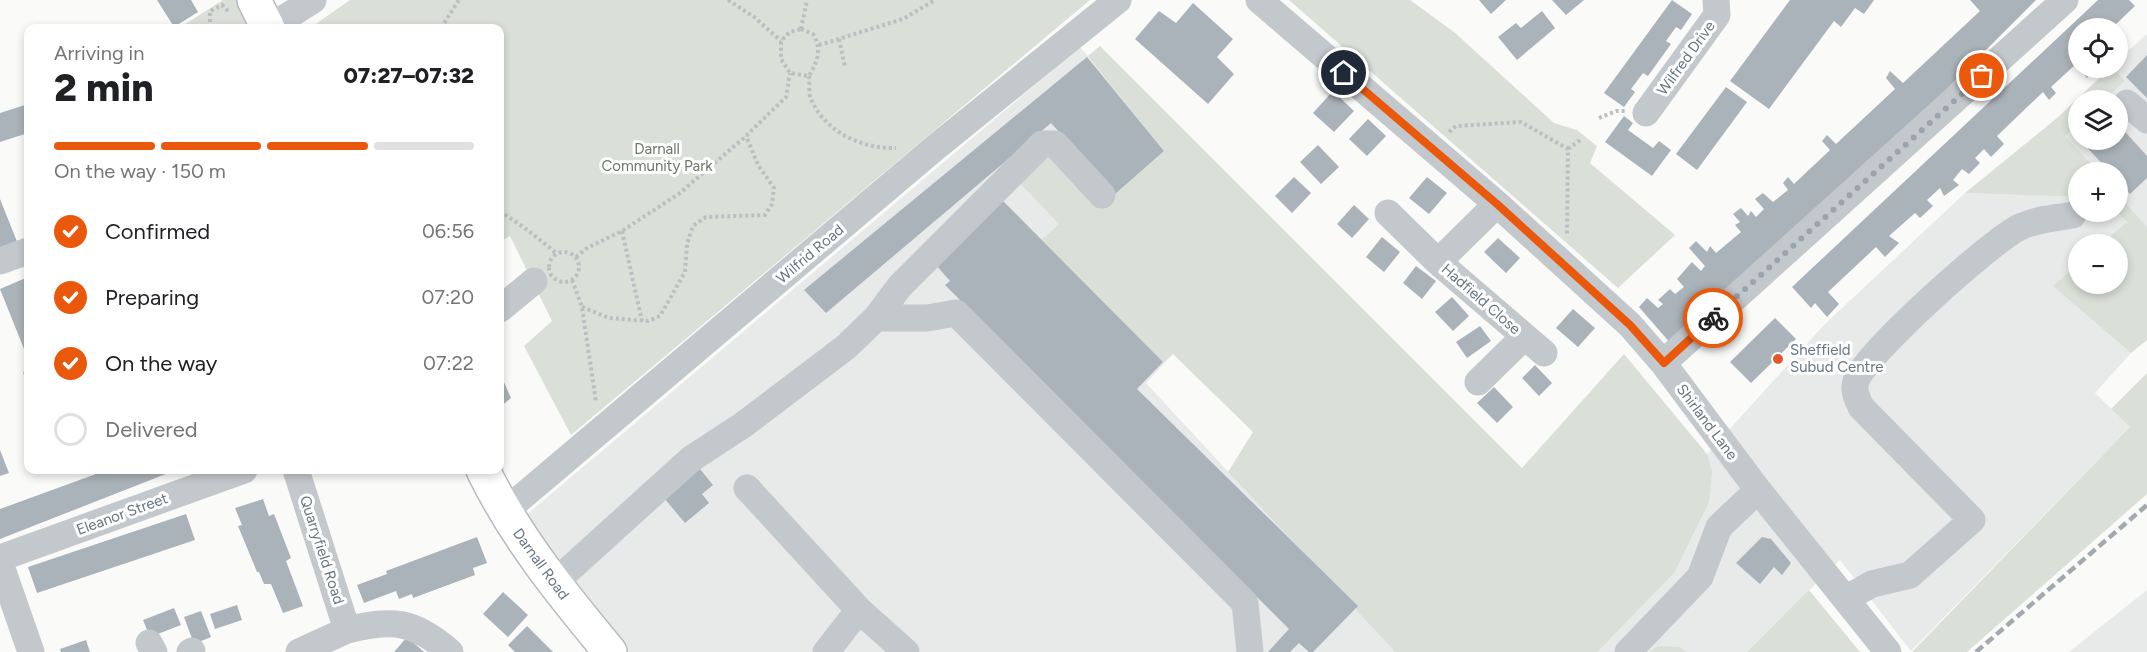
<!DOCTYPE html>
<html lang="en">
<head>
<meta charset="utf-8">
<style>
	body { margin:0; font-family:Figtree,sans-serif; background:#f2f2f2; color:#202124; height:100vh; display:flex; flex-direction:column; font-size:22px; white-space:nowrap }
	* { box-sizing:border-box; margin:0 }
	p { font-size:20px; color:#757577 }
	.icon { flex:none; width:33px; height:33px; fill:none; stroke:currentColor; stroke-width:2; stroke-linecap:round; stroke-linejoin:round }
	.map { position:relative; flex:1; overflow:hidden }
	.sheet { position:absolute; left:24px; top:24px; width:480px; height:450px; display:flex; flex-direction:column; background:#fff; border-radius:12px; box-shadow:0 3px 9px #0003 }
	.sheet>* { flex:none }
	.fabs { position:absolute; left:2068px; top:18px; display:grid; gap:12px }
	.fabs a { display:grid; place-items:center; width:60px; height:60px; border-radius:50%; background:#fff; box-shadow:0 3px 9px #0003; font-size:30px }
	.pin { position:absolute; display:grid; place-items:center; width:51px; height:51px; color:#fff; margin:-26px; border:3px solid #fff; border-radius:50%; box-shadow:0 2px 6px #0007 }
	.courier { position:absolute; display:grid; place-items:center; width:60px; height:60px; margin:-30px; border:4px solid #ea580c; border-radius:50%; background:#fff; color:#222; box-shadow:0 2px 8px #0007 }
	.head em { font-style:normal; font-weight:800 }
	.head div { display:flex; flex-direction:column-reverse }
	.head { display:flex; align-items:center; justify-content:space-between; height:102px; padding:0 30px }
	h1 { font-size:39px; font-weight:800; line-height:45px }
	.bar { display:grid; grid-template-columns:repeat(4,1fr); gap:9px 6px; align-content:center; height:72px; padding:0 30px }
	.bar i { height:8px; border-radius:4px; background:#e0e0e0 }
	.bar .on { background:#ea580c }
	.bar p { grid-column:span 4 }
	ol { padding:0 30px; list-style:none }
	li { display:flex; align-items:center; gap:18px; height:66px }
	li p { margin-inline-start:auto }
	li .icon { padding:6px; border-radius:50%; background:#ea580c; color:#fff; stroke-width:4 }
	li:last-child { color:#757577 }
	li i { width:33px; height:33px; border:3px solid #e0e0e0; border-radius:50% }
	.map>svg:first-child { display:block }
</style>
</head>
<body>
<div class="map">
<svg width="2147" height="652" viewBox="0 0 2147 652">
	<rect width="100%" height="100%" fill="#fafaf8"/>
	<path fill="#e8e9e9" d="M2147,34V228L2118,196V172H2097L2064,136L2079,123V140H2118V100H2104L2125,81L2113,68H2118V60Z
		M1080,47L1261,259L1146,383L1395,652H626L525,516Z
		M1965,193L2079,197V212H2117L2128,222L2101,244H2079V263L2054,286L2131,353L2095,393L2130,427L1911,651L1840,560L1747,652H1533L1608,573L1707,454L1825,324Z
		M2147,590V652H2069Z"/>
	<path fill="#dadfd7" d="M223,0H237L250,28H179Z
		M350,0H1090L571,435L524,346L552,321L510,236L500,242V28H315L313,26Z
		M1289,0H1410L1454,32L1554,123L1577,130L1597,146L1590,163L1675,235L1618,288Z
		M1100,46L1522,468L1624,354L1707,454L1712,471L1709,502L1674,573L1597,652H1395L1228,472L1253,432L1173,354L1163,362L1042,240L1059,224L1017,180L1047,154L1115,194L1164,151L1088,56Z
		M2110,68H2113L2125,81L2104,100H2079V123L2065,136L2098,172H2079V197L1965,193L2057,118Z
		M2118,195L2147,227V340L2131,353L2053,286L2079,263V284H2118V244H2101L2127,222L2117,212Z
		M2147,373V494L1967,652H1912L2130,427L2111,409Z
		M1809,590L1860,652H1747Z
		M1658,646L1680,647L1686,652H1649Z"/>
	<path fill="#aab3b9" d="M157,0H191L198,12L174,27Z
		M1479,0H1506L1491,14Z
		M1552,0H1584L1566,15Z
		M1672,0L1692,14L1681,30L1676,27L1666,41L1671,44L1648,76L1643,73L1631,89L1635,92L1624,107L1604,93Z
		M1790,0H1874L1864,14L1855,8L1841,27L1834,21L1769,109L1730,81Z
		M1970,0H2036L1912,124L1672,345L1639,307L1647,298L1658,308L1663,304L1658,300L1670,289L1675,294L1684,287L1677,279L1692,262L1701,271L1705,266L1689,248L1696,241L1707,252L1710,246L1716,253L1741,232L1735,225L1740,222L1733,214L1741,208L1748,216L1751,211L1756,217L1764,209L1755,199L1763,193L1773,202L1788,190L1783,183L1788,177L1794,184L1830,150L1822,141L1827,135L1836,144L1895,89L1886,78L1890,71L1903,83L1980,11Z
		M2098,0H2129L2135,6L2112,28H2079V68L2092,70L2087,78L2076,64L2051,87L2056,93L2049,100L2043,92L1997,136L2004,144L1991,157L1984,149L1975,158L1980,163L1969,174L1962,169L1953,180L1959,185L1944,196L1940,188L1927,200L1933,206L1920,218L1915,213L1889,236L1899,243L1885,257L1876,247L1828,292L1839,304L1827,317L1815,303L1811,308L1792,287Z
		M1193,3L1233,39L1217,57L1234,74L1208,104L1135,39L1159,11L1176,23Z
		M1542,11L1555,28L1517,60L1498,37L1516,23L1521,28Z
		M2147,55V98L2126,77Z
		M1087,57L1164,151L1115,194L1051,123L826,313L804,290Z
		M1726,87L1747,102L1697,170L1676,154Z
		M1333,91L1354,111L1334,132L1313,113Z
		M28,104V133L0,142V113Z
		M1624,116L1633,123L1628,130L1653,148L1659,141L1671,150L1652,176L1605,142Z
		M1368,119L1386,136L1367,156L1349,139Z
		M2118,124L2147,156V178L2130,194L2118,181V172H2110L2080,140H2118Z
		M1318,145L1339,167L1321,184L1300,162Z
		M1294,177L1311,193L1292,213L1275,196Z
		M1427,177L1447,193L1429,214L1409,198Z
		M0,199L18,244L0,251Z
		M1003,201L1163,362L1137,389L1358,606L1313,652H1309L1299,643L1290,652H1268L1289,629L945,285L950,281L936,265Z
		M1354,205L1369,219L1352,238L1337,224Z
		M1382,237L1400,252L1384,272L1366,257Z
		M1498,238L1520,258L1506,273L1484,252Z
		M1416,266L1436,281L1422,299L1403,283Z
		M28,277V359L0,289Z
		M1452,297L1469,316L1453,331L1435,312Z
		M1573,309L1595,328L1578,347L1556,328Z
		M1775,318L1796,339L1751,383L1730,362Z
		M1480,326L1491,341L1467,358L1456,342Z
		M1535,365L1552,383L1539,396L1522,378Z
		M28,370V388L23,372Z
		M500,373L511,398L500,407Z
		M1494,387L1513,407L1497,423L1477,403Z
		M0,450L9,473L0,476Z
		M700,469L713,485L702,494L709,503L685,523L664,498Z
		M107,470H176L0,539V509Z
		M263,499L269,516L274,514L291,558L286,561L303,606L283,613L271,584H264L259,572H257L238,526L242,525L235,508Z
		M186,514L195,540L37,593L28,567Z
		M477,537L487,563L473,568L475,575L413,598L412,594L399,599L396,591L364,603L357,585L387,574L386,571Z
		M1762,537L1771,539L1791,563L1782,575L1774,567L1760,584L1736,563Z
		M503,592L528,615L508,637L483,614Z
		M237,605L242,620L215,629L210,614Z
		M174,608L181,625L150,637L143,620Z
		M201,611L211,637L194,644L184,617Z
		M527,626L553,652H515L508,645Z
		M407,637L424,652H394Z
		M86,640L90,652H61L60,649Z"/>
	<g fill="none" stroke-linecap="round" stroke-linejoin="round">
		<g stroke="#b5babe" stroke-width="36">
			<path id="major" d="M254,0L268,28
				M483,470C516,538 562,594 610,652"/>
		</g>
		<path stroke="#bbbfc2" stroke-width="4" stroke-dasharray="3 3" stroke-linecap="butt" d="M728,0L754,17L781,41
			M210,28V11L222,5L229,12
			M441,28L459,0
			M801,29L813,34C822,49 818,61 809,76L790,73L781,59V41L790,32Z
			M801,29L807,0
			M839,39L845,67
			M819,45L903,19L935,0
			M809,76C810,83 808,93 811,99C825,132 862,149 896,148
			M1599,118L1616,111H1625
			M1449,132L1456,126L1521,122L1568,149L1567,235
			M1568,149L1580,140
			M500,211L529,231L556,253
			M622,231L642,321
			M549 267a15 15 0 1 1 30 0a15 15 0 1 1-30 0Z
			M576,257L587,248L622,231L680,193L746,136L786,97L790,73
			M572,280L582,307L596,402
			M582,307L609,318L648,321L660,316L685,272L687,244L693,226L706,217L765,215L772,204L774,188L758,165L746,136"/>
		<path stroke="#c3c8cc" stroke-width="27" d="M1259,0L1497,204L1630,325L1663,363L1758,490L1888,652
			M269,28L313,0
			M2127,103L2147,120
			M1646,113L1717,15L1716,0
			M1388,213L1438,262L1544,353
			M0,261L28,251
			M1438,262L1497,204
			M500,309L534,281
			M876,318H927L956,313L1245,603L1250,652
			M1663,363L2065,0
			M1478,382L1524,337
			M296,470L347,630L299,652
			M747,488L859,610L826,652
			M504,512L936,147L1118,0
			M0,558L244,470
			M0,563L31,652
			M553,584L691,459L743,425L846,347L876,318L900,286L1042,144H1055L1102,195
			M1847,598L1872,584L1910,575L1972,520L1861,407C1857,398 1853,391 1856,381C1865,354 1992,240 2020,227C2037,219 2055,218 2073,215
			M859,610L906,652
			M347,630C393,619 413,620 450,652
			M149,643L154,652
			M190,652L192,651
			M1628,652L1700,577L1719,527L1758,490"/>
		<use href="#major" stroke="#fff" stroke-width="33"/>
		<path stroke="#a2aab0" stroke-width="4.5" stroke-dasharray="9 4.5" stroke-linecap="butt" d="M1976,652L2147,505"/>
	</g>
	<g fill="none" stroke-linecap="round" stroke-linejoin="round">
		<path stroke="#99a4ac" stroke-width="6" stroke-dasharray="0 10.8" d="M1713,318L1982,76"/>
		<path stroke="#ea580c" stroke-width="8" d="M1344,73L1497,204L1630,325L1664,363L1713,318"/>
	</g>
	<circle fill="#e4572e" stroke="#fff" stroke-width="2" cx="1778" cy="359" r="6"/>
	<g text-anchor="middle" stroke-width="6" stroke-linejoin="round" paint-order="stroke">
		<g font-size="15" fill="#657683" stroke="#fff">
			<text transform="translate(1686 58) rotate(-54)" y="5">Wilfred Drive</text>
			<text transform="translate(810 254) rotate(-40)" y="5">Wilfrid Road</text>
			<text transform="translate(1481 299) rotate(41)" y="5">Hadfield Close</text>
			<text transform="translate(1707 422) rotate(53)" y="5">Shirland Lane</text>
			<text transform="translate(122 514) rotate(-20)" y="5">Eleanor Street</text>
			<text transform="translate(322 550) rotate(72)" y="5">Quarryfield Road</text>
			<text transform="translate(541 564) rotate(54)" y="5">Darnall Road</text>
		</g>
		<g font-size="15" fill="#687a64" stroke="#fff">
			<text x="657" y="154">Darnall<tspan x="657" dy="17">Community Park</tspan></text>
		</g>
		<g font-size="15" fill="#657683" stroke="#fff" text-anchor="start">
			<text x="1790" y="355">Sheffield<tspan x="1790" dy="17">Subud Centre</tspan></text>
		</g>
	</g>
</svg>
<div class="fabs">
<a><svg class="icon" aria-label="locate" viewBox="0 0 24 24"><circle cx="12" cy="12" r="6"/><path d="M12 2v4M12 18v4M2 12h4M18 12h4"/></svg></a>
<a><svg class="icon" aria-label="layers" viewBox="0 0 24 24"><path d="M12 4l9 5-9 5-9-5zM3 14l9 5 9-5"/></svg></a>
<a>+</a>
<a>−</a>
</div>
<div class="pin" style="left:1982px;top:76px;background:#ea580c"><svg class="icon" aria-label="bag" viewBox="0 0 24 24"><path d="M5 8h14l-1 12H6zM9 8a3 3 0 0 1 6 0"/></svg></div>
<div class="pin" style="left:1344px;top:73px;background:#1f2937"><svg class="icon" aria-label="home" viewBox="0 0 24 24"><path d="M3 11l9-7 9 7M6 9v11h12V9"/></svg></div>
<div class="courier" style="left:1713px;top:318px"><svg class="icon" aria-label="bike" viewBox="0 0 24 24"><circle cx="6" cy="16" r="4"/><circle cx="18" cy="16" r="4"/><path d="M6 16l4-8h5l3 8M10 8l3 8H6M13 5h3"/></svg></div>
<section class="sheet">
<div class="head"><div><h1>2 min</h1><p>Arriving in</p></div><em>07:27–07:32</em></div>
<div class="bar"><i class="on"></i><i class="on"></i><i class="on"></i><i></i><p>On the way · 150 m</p></div>
<ol>
<li><svg class="icon" aria-label="check" viewBox="0 0 24 24"><path d="M5 12l5 5 9-10"/></svg>Confirmed<p>06:56</p></li>
<li><svg class="icon" aria-label="check" viewBox="0 0 24 24"><path d="M5 12l5 5 9-10"/></svg>Preparing<p>07:20</p></li>
<li><svg class="icon" aria-label="check" viewBox="0 0 24 24"><path d="M5 12l5 5 9-10"/></svg>On the way<p>07:22</p></li>
<li><i></i>Delivered</li>
</ol>
</section>
</div>
</body>
</html>
